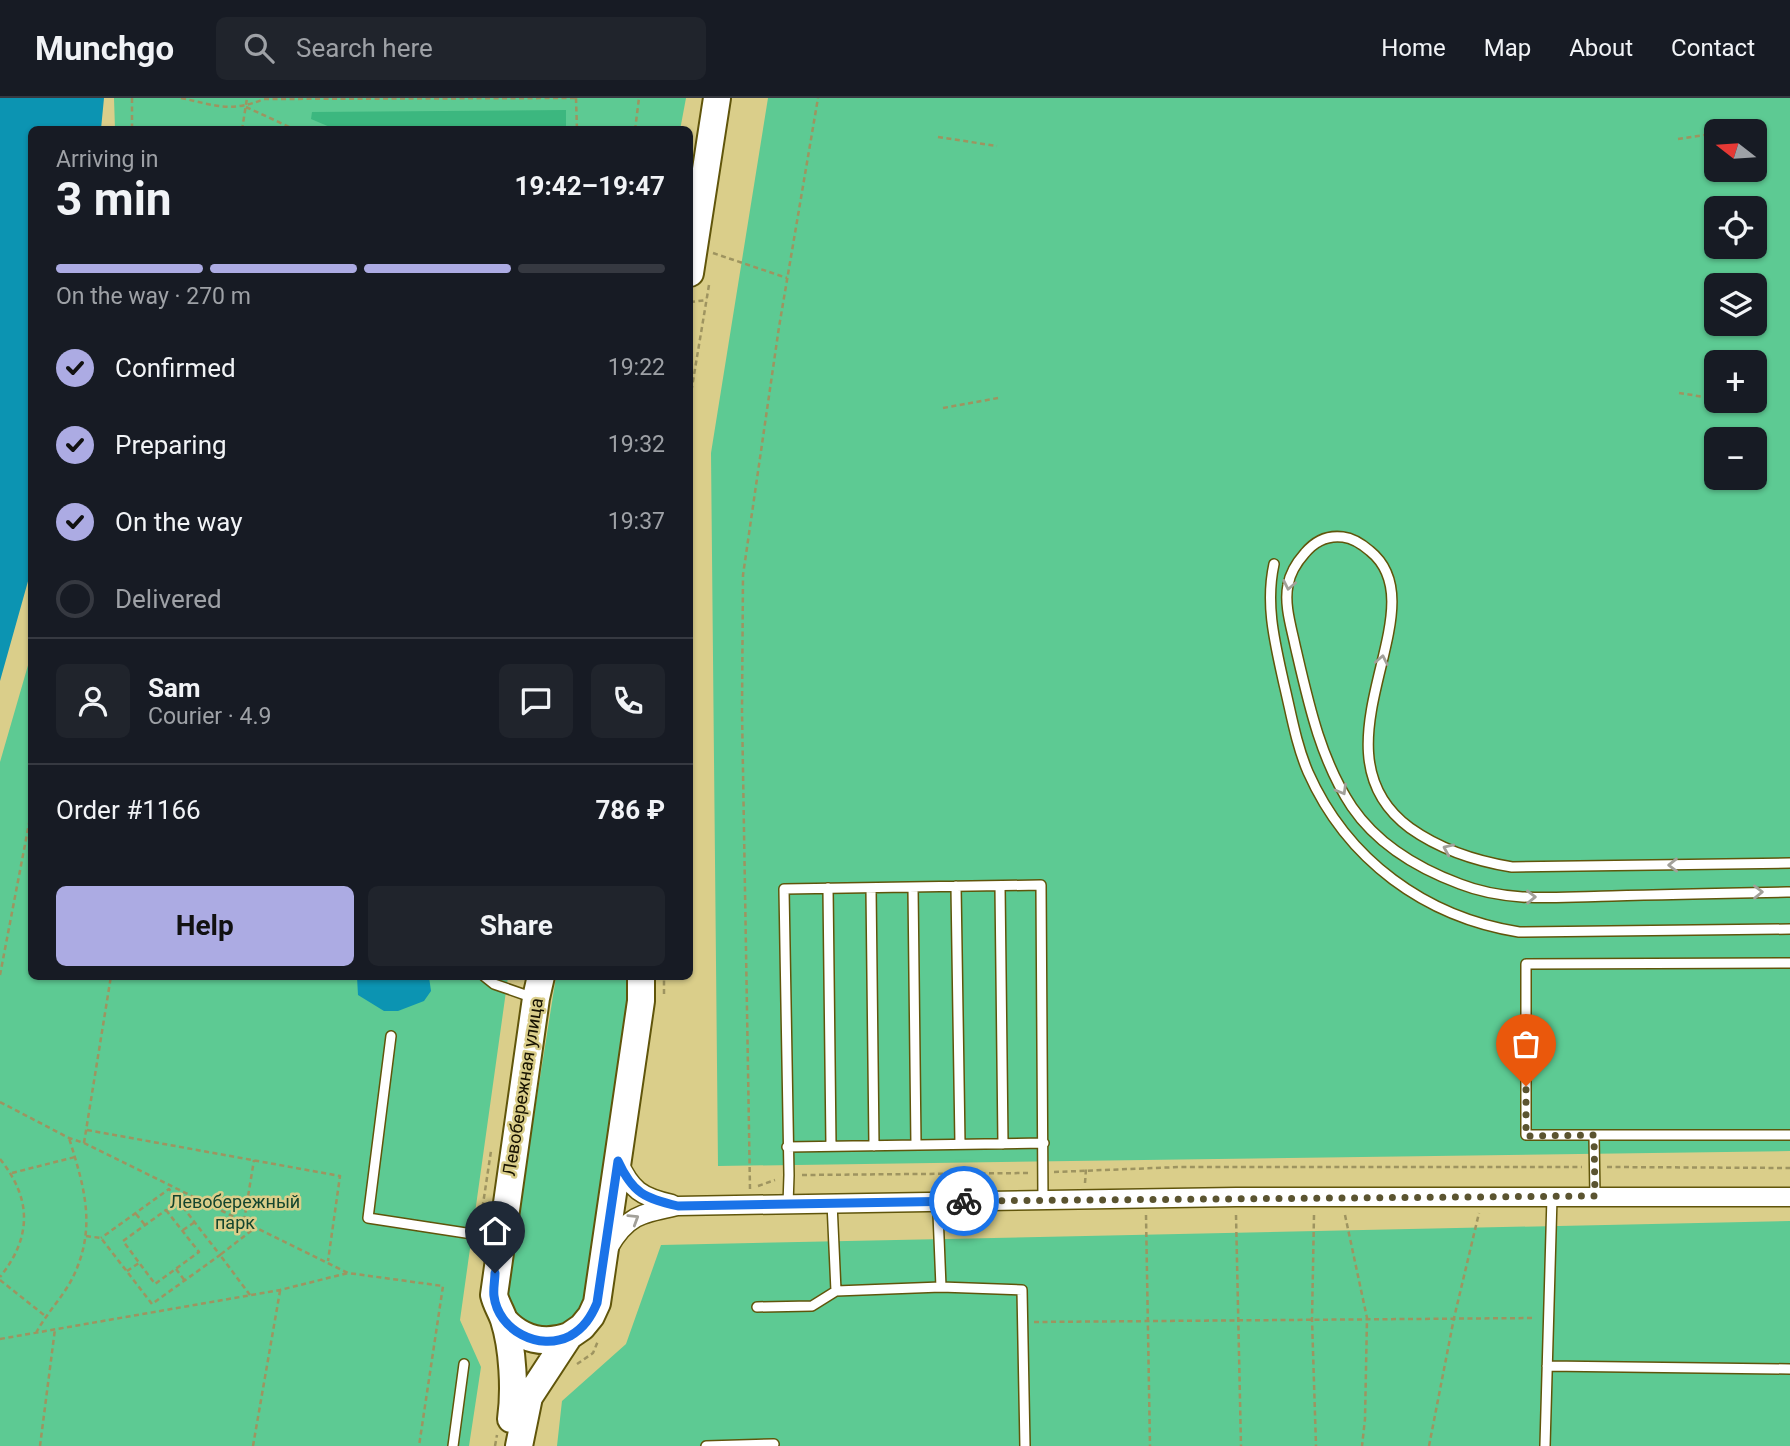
<!DOCTYPE html>
<html lang="en">
<head>
<meta charset="utf-8">
<style>
	body { margin:0; font-family:Roboto,sans-serif; background:#20242c; color:#f1f3f6; height:100vh; display:flex; flex-direction:column; font-size:26px; white-space:nowrap }
	* { box-sizing:border-box; margin:0 }
	p { font-size:23px; color:#9ea1a6 }
	.icon { flex:none; width:38px; height:38px; fill:none; stroke:currentColor; stroke-width:2; stroke-linecap:round; stroke-linejoin:round }
	.map { position:relative; flex:1; overflow:hidden }
	.drawer { position:absolute; left:28px; top:28px; width:665px; height:854px; display:flex; flex-direction:column; background:#171b24; border-radius:10px; box-shadow:0 2px 5px #0004 }
	.drawer>* { flex:none }
	.needle { width:46px; rotate:287deg }
	.tools { position:absolute; left:1704px; top:21px; display:grid; gap:14px }
	.tools a { display:grid; place-items:center; width:63px; height:63px; border-radius:10px; background:#171b24; box-shadow:0 2px 5px #0004; font-size:35px }
	.pin { position:absolute; display:grid; place-items:center; width:60px; height:60px; color:#fff; margin:-72px -30px; border-radius:50% 50% 50% 0; rotate:-45deg; box-shadow:0 0 7px #0007 }
	.pin .icon { rotate:45deg }
	.courier { position:absolute; display:grid; place-items:center; width:70px; height:70px; margin:-35px; border:5px solid #1a73e8; border-radius:50%; background:#fff; color:#222; box-shadow:0 2px 9px #0007 }
	.overview em { font-style:normal; font-weight:700 }
	.overview div { display:flex; flex-direction:column-reverse }
	.overview { display:flex; align-items:center; justify-content:space-between; height:119px; padding:0 28px }
	h1 { font-size:46px; font-weight:700; line-height:52px }
	.bar { display:grid; grid-template-columns:repeat(4,1fr); gap:10px 7px; align-content:center; height:84px; padding:0 28px }
	.bar i { height:9px; border-radius:5px; background:#363941 }
	.bar .current { background:#acabe3 }
	.bar p { grid-column:span 4 }
	.line { display:flex; align-items:center; gap:18px; padding:0 28px; border-top:2px solid #363941 }
	.line div { flex:1 }
	.round { display:grid; place-items:center; flex:none; width:74px; height:74px; border-radius:10px; background:#20242c }
	ol { padding:0 28px; list-style:none }
	li { display:flex; align-items:center; gap:21px; height:77px }
	li p { margin-inline-start:auto }
	li .icon { padding:7px; border-radius:50%; background:#acabe3; color:#111; stroke-width:4 }
	li:last-child { color:#9ea1a6 }
	li i { width:38px; height:38px; border:4px solid #363941; border-radius:50% }
	.action { display:flex; gap:14px; margin-top:auto; padding:14px 28px }
	.action a { flex:1; height:80px; border-radius:10px; background:#acabe3; color:#111; font-size:28px; font-weight:700; line-height:80px; text-align:center }
	.action a+a { background:#20242c; color:#f1f3f6 }
	header { display:flex; align-items:center; gap:42px; box-sizing:border-box; height:98px; padding:0 35px; background:#171b24; border-bottom:2px solid #363941 }
	header strong { font-size:33px }
	nav { display:flex; gap:38px; margin-inline-start:auto; font-size:24px }
	.search { width:490px; height:63px; background:#20242c; display:flex; align-items:center; gap:18px; box-sizing:border-box; padding:0 24px; border-radius:10px; color:#9ea1a6; font-size:26px }
	.map>svg:first-child { display:block }
</style>
</head>
<body>
<header>
<strong>Munchgo</strong>
<div class="search"><svg class="icon" aria-label="search" viewBox="0 0 24 24"><circle cx="10" cy="10" r="6"/><path d="M15 15l6 6"/></svg>Search here</div>
<nav><a>Home</a><a>Map</a><a>About</a><a>Contact</a></nav>
</header>
<div class="map">
<svg width="1790" height="1348" viewBox="0 0 1790 1348">
	<rect width="100%" height="100%" fill="#dace8a"/>
	<path fill="#5dca93" fill-rule="evenodd" d="M114,0H686L680,32L115,31Z
		M768,0H1790V1053L718,1068L711,355ZM1717,33H1755V72H1717ZM1717,110H1755V149H1717ZM1717,187H1755V226H1717ZM1717,264H1755V303H1717ZM1717,341H1755V380H1717Z
		M31,557L32,878L508,879L460,1222L481,1269L469,1348H0V664Z
		M556,879H634L582,1210L576,1219L558,1233L516,1225L506,1194Z
		M1790,1123V1348H557L562,1303L626,1246L661,1147Z"/>
	<path fill="#3cb77f" d="M566,12V32H337L311,21L312,14Z"/>
	<path fill="#0c94b2" d="M0,0H104L101,31L32,32V469L0,583Z
		M357,879H429L431,893L424,903L398,913H384L358,897Z"/>
	<g fill="none" stroke-linecap="round" stroke-linejoin="round">
		<g stroke="#60550b" stroke-width="12">
			<path id="lane" d="M1274,466C1265,507 1275,545 1284,586C1291,615 1296,646 1308,674C1347,762 1425,819 1519,834L1790,831
				M1790,765L1512,769C1475,763 1441,752 1410,730C1304,652 1442,511 1370,453C1363,447 1352,440 1343,439C1327,437 1315,443 1305,455C1297,464 1290,475 1288,487C1284,506 1291,528 1295,547C1308,603 1320,661 1352,709C1378,747 1417,770 1460,786C1508,805 1561,799 1612,798C1671,796 1731,795 1790,794
				M956,788L960,1046
				M1000,788L1003,1046
				M913,789L916,1047
				M828,790L831,1048
				M871,790L874,1048
				M1790,865L1526,866V1037H1790
				M484,878L494,886L534,900
				M391,938L368,1120L479,1137L498,1143
				M1594,1037L1595,1098
				M787,1049L1044,1045
				M940,1103L938,1115L941,1189
				M832,1105L836,1193
				M788,1107L789,1077L784,791L1041,787L1043,1103
				M757,1209L812,1208L836,1193L941,1189L1022,1192L1025,1348
				M1547,1268L1790,1271
				M453,1348L464,1266
				M706,1348L774,1346
				M1545,1348L1552,1099"/>
		</g>
		<g stroke="#60550b" stroke-width="21">
			<path id="street" d="M618,1063C631,1092 641,1099 672,1106
				M609,1149C628,1116 644,1115 678,1108L1236,1099H1790"/>
		</g>
		<g stroke="#60550b" stroke-width="30">
			<path id="secondary" d="M690,175L717,0
				M504,1222C522,1242 544,1247 569,1238
				M511,1321C515,1293 513,1250 504,1222C501,1213 496,1206 494,1197L536,900L541,878
				M519,1348L529,1299L569,1238L582,1229L591,1218L597,1205L641,903V878"/>
		</g>
		<path stroke="#9e9460" stroke-width="2.5" stroke-dasharray="5 3.5" stroke-linecap="butt" d="M132,0V32
			M181,0C214,7 231,15 264,1L575,0
			M576,0L577,32
			M246,9L296,32
			M242,32L247,0
			M635,32L639,0
			M1726,33H1730
			M938,39L997,48
			M1678,41L1717,35
			M713,155L787,180
			M690,204L707,202
			M1679,295L1717,301
			M690,301L709,187
			M1730,303H1733
			M943,310L998,300
			M0,877L32,710
			M664,896V878
			M0,1004L69,1040L84,1045L348,1175L443,1188L419,1348
			M87,1032L340,1078L328,1163
			M84,1045L111,878
			M0,1061C32,1101 32,1139 0,1179
			M1607,1069L1790,1070
			M1054,1074L1180,1069H1582
			M12,1075L75,1059
			M802,1077L1030,1075
			M1085,1085L1086,1071
			M758,1088L775,1082
			M750,1091L742,613L743,477L779,229L818,0
			M166,1112L199,1154L155,1186L123,1143Z
			M136,1116L145,1127
			M1146,1117L1150,1348
			M1236,1117L1241,1348
			M1314,1117L1312,1221L1316,1348
			M1345,1117L1367,1220L1365,1321L1362,1348
			M244,1123L254,1062
			M480,1126L491,1053
			M183,1132L195,1124
			M86,1138L101,1140L152,1206L220,1157L169,1091L101,1140
			M176,1171L185,1183
			M127,1173L139,1165
			M0,1182L44,1217
			M250,1197L220,1157L256,1129
			M1034,1224L1535,1220
			M36,1235C46,1216 62,1200 72,1181C97,1131 85,1091 69,1040
			M0,1241L280,1192L348,1175
			M577,1266L593,1255L598,1243
			M40,1348L55,1231
			M253,1348L280,1193
			M495,1348L497,1337
			M1429,1348L1454,1220L1479,1115"/>
		<use href="#lane" stroke="#fff" stroke-width="9"/>
		<use href="#street" stroke="#fff" stroke-width="18"/>
		<use href="#secondary" stroke="#fff" stroke-width="26"/>
	</g>
	<defs><path id="oneway-chevron" d="M-2-3.5L2.5 0L-2 3.5" fill="none" stroke-width="1.6" stroke-linecap="round" stroke-linejoin="round" transform="scale(1.75)"/></defs>
	<g stroke="#a2a099">
		<use href="#oneway-chevron" transform="translate(1289 487) rotate(101)"/>
		<use href="#oneway-chevron" transform="translate(1382 562) rotate(-79)"/>
		<use href="#oneway-chevron" transform="translate(1342 692) rotate(60)"/>
		<use href="#oneway-chevron" transform="translate(1448 751) rotate(-156)"/>
		<use href="#oneway-chevron" transform="translate(1673 767) rotate(179)"/>
		<use href="#oneway-chevron" transform="translate(1758 794) rotate(-1)"/>
		<use href="#oneway-chevron" transform="translate(1531 799) rotate(-1)"/>
		<use href="#oneway-chevron" transform="translate(634 1121) rotate(-32)"/>
	</g>
	<g fill="none" stroke-linecap="round" stroke-linejoin="round">
		<path stroke="#5b5430" stroke-width="7" stroke-dasharray="0 12.6" d="M964,1103L1595,1098L1594,1037L1526,1038V988"/>
		<path stroke="#1a73e8" stroke-width="9" d="M495,1175C495,1182 493,1191 494,1198C498,1232 539,1254 570,1238C584,1230 591,1219 597,1205L618,1063C633,1096 645,1100 678,1108L964,1103"/>
	</g>
	<g text-anchor="middle" stroke-width="5" stroke-linejoin="round" paint-order="stroke">
		<g font-size="18" fill="#171200" stroke="#dace8a">
			<text transform="translate(523 989) rotate(-81)" y="6">Левобережная улица</text>
		</g>
		<g font-size="18" fill="#14452e" stroke="#dace8a">
			<text x="235" y="1110">Левобережный<tspan x="235" dy="21">парк</tspan></text>
		</g>
	</g>
</svg>
<div class="tools">
<a><svg class="needle" viewBox="-14 -14 28 28"><path d="M0-13l5 13h-10z" fill="#e53935"/><path d="M0 13l5-13h-10z" fill="#9ea1a6"/></svg></a>
<a><svg class="icon" aria-label="locate" viewBox="0 0 24 24"><circle cx="12" cy="12" r="6"/><path d="M12 2v4M12 18v4M2 12h4M18 12h4"/></svg></a>
<a><svg class="icon" aria-label="layers" viewBox="0 0 24 24"><path d="M12 4l9 5-9 5-9-5zM3 14l9 5 9-5"/></svg></a>
<a>+</a>
<a>−</a>
</div>
<div class="pin" style="left:1526px;top:988px;background:#ea580c"><svg class="icon" aria-label="bag" viewBox="0 0 24 24"><path d="M5 8h14l-1 12H6zM9 8a3 3 0 0 1 6 0"/></svg></div>
<div class="pin" style="left:495px;top:1175px;background:#1f2937"><svg class="icon" aria-label="home" viewBox="0 0 24 24"><path d="M3 11l9-7 9 7M6 9v11h12V9"/></svg></div>
<div class="courier" style="left:964px;top:1103px"><svg class="icon" aria-label="bike" viewBox="0 0 24 24"><circle cx="6" cy="16" r="4"/><circle cx="18" cy="16" r="4"/><path d="M6 16l4-8h5l3 8M10 8l3 8H6M13 5h3"/></svg></div>
<section class="drawer">
<div class="overview"><div><h1>3 min</h1><p>Arriving in</p></div><em>19:42–19:47</em></div>
<div class="bar"><i class="current"></i><i class="current"></i><i class="current"></i><i></i><p>On the way · 270 m</p></div>
<ol>
<li><svg class="icon" aria-label="check" viewBox="0 0 24 24"><path d="M5 12l5 5 9-10"/></svg>Confirmed<p>19:22</p></li>
<li><svg class="icon" aria-label="check" viewBox="0 0 24 24"><path d="M5 12l5 5 9-10"/></svg>Preparing<p>19:32</p></li>
<li><svg class="icon" aria-label="check" viewBox="0 0 24 24"><path d="M5 12l5 5 9-10"/></svg>On the way<p>19:37</p></li>
<li><i></i>Delivered</li>
</ol>
<div class="line" style="height:126px"><a class="round"><svg class="icon" aria-label="person" viewBox="0 0 24 24"><circle cx="12" cy="8" r="4"/><path d="M4 21q1-7 8-7t8 7"/></svg></a><div><b>Sam</b><p>Courier · 4.9</p></div><a class="round"><svg class="icon" aria-label="chat" viewBox="0 0 24 24"><path d="M4 5h16v11H9l-5 4z"/></svg></a><a class="round"><svg class="icon" aria-label="phone" viewBox="0 0 24 24"><path d="M5 4h4l2 5-3 2q2 4 5 5l2-3 5 2v4C11 20 4 13 5 4z"/></svg></a></div>
<div class="line" style="height:91px"><div>Order #1166</div><b>786 ₽</b></div>
<div class="action"><a>Help</a><a>Share</a></div>
</section>
</div>
</body>
</html>
